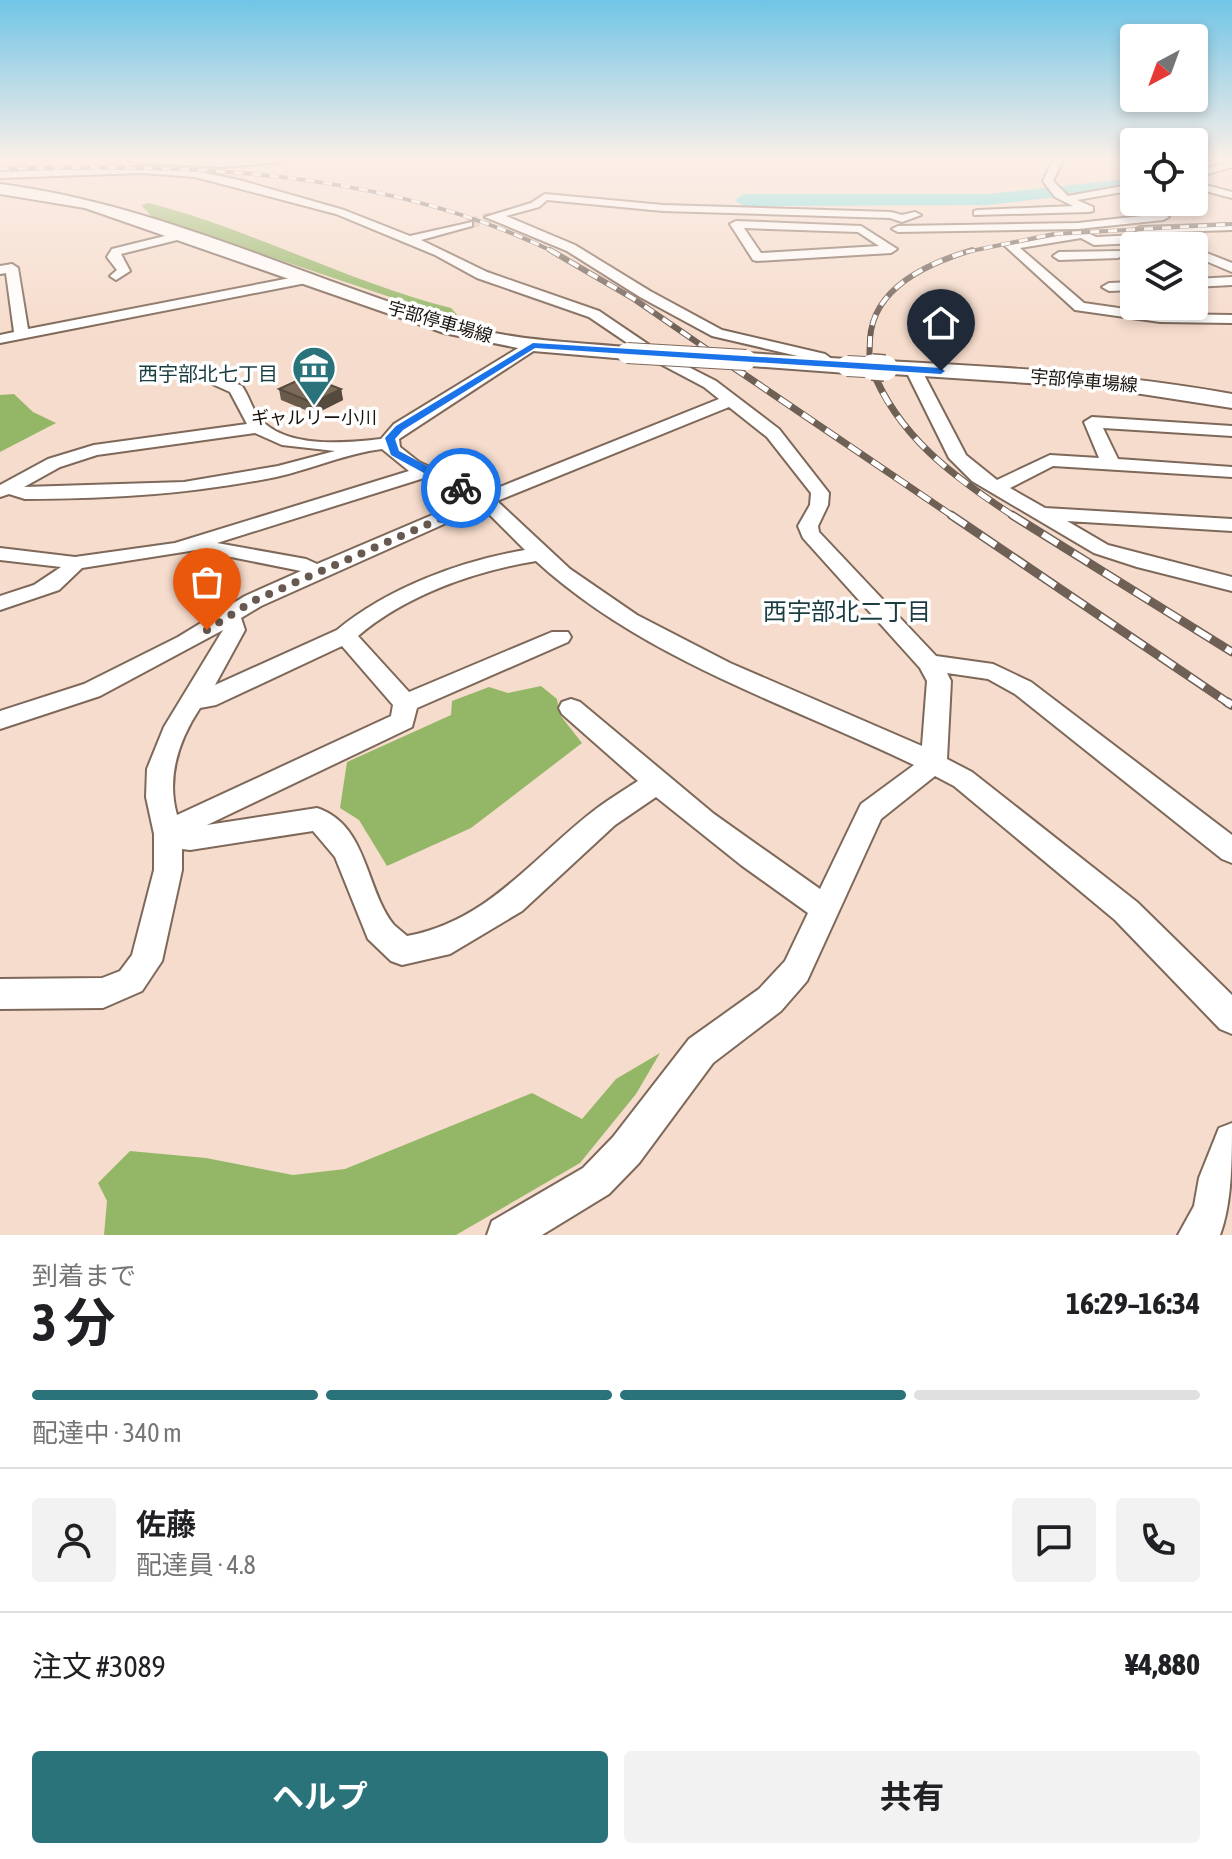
<!DOCTYPE html>
<html lang="ja">
<head>
<meta charset="utf-8">
<style>
	body { margin:0; font-family:"Asap Condensed","Noto Sans JP",sans-serif; background:#f2f2f2; color:#202124; height:100vh; display:flex; flex-direction:column; font-size:30px; white-space:nowrap }
	* { box-sizing:border-box; margin:0 }
	p { font-size:26px; color:#757577 }
	.icon { flex:none; width:44px; height:44px; fill:none; stroke:currentColor; stroke-width:2; stroke-linecap:round; stroke-linejoin:round }
	.map { position:relative; height:1235px; overflow:hidden }
	.side { display:flex; flex-direction:column; background:#fff; flex:1 }
	.side>* { flex:none }
	.needle { width:52px; rotate:221deg }
	.fabs { position:absolute; left:1120px; top:24px; display:grid; gap:16px }
	.fabs a { display:grid; place-items:center; width:88px; height:88px; border-radius:8px; background:#fff; box-shadow:0 4px 12px #0003; font-size:40px }
	.pin { position:absolute; display:grid; place-items:center; width:68px; height:68px; color:#fff; margin:-82px -34px; border-radius:50% 50% 50% 0; rotate:-45deg; box-shadow:0 0 8px #0007 }
	.pin .icon { rotate:45deg }
	.courier { position:absolute; display:grid; place-items:center; width:80px; height:80px; margin:-40px; border:6px solid #1a73e8; border-radius:50%; background:#fff; color:#222; box-shadow:0 2px 10px #0007 }
	.summary em { font-style:normal; font-weight:700 }
	.summary div { display:flex; flex-direction:column-reverse }
	.summary { display:flex; align-items:center; justify-content:space-between; height:136px; padding:0 32px }
	h1 { font-size:52px; font-weight:700; line-height:60px }
	.bar { display:grid; grid-template-columns:repeat(4,1fr); gap:12px 8px; align-content:center; height:96px; padding:0 32px }
	.bar i { height:10px; border-radius:6px; background:#e0e0e0 }
	.bar .selected { background:#2a737b }
	.bar p { grid-column:span 4 }
	.line { display:flex; align-items:center; gap:20px; padding:0 32px; border-top:2px solid #e0e0e0 }
	.line div { flex:1 }
	.round { display:grid; place-items:center; flex:none; width:84px; height:84px; border-radius:8px; background:#f2f2f2 }
	.cta { display:flex; gap:16px; margin-top:auto; padding:16px 32px }
	.cta a { flex:1; height:92px; border-radius:8px; background:#2a737b; color:#fff; font-size:32px; font-weight:700; line-height:92px; text-align:center }
	.cta a+a { background:#f2f2f2; color:#202124 }
	.map>svg:first-child { display:block }
</style>
</head>
<body>
<div class="map">
<svg width="1232" height="1235" viewBox="0 0 1232 1235">
	<rect width="100%" height="100%" fill="#f6dccc"/>
	<path fill="#94b767" d="M149,203C253,230 348,282 451,308L458,316L393,298L152,217L141,205Z
		M14,394L33,412L56,423L0,452V395Z
		M541,686L557,699L560,715L582,743L471,828L387,866L359,820L340,808L347,762L451,715L452,701L489,687L508,693Z
		M660,1053L636,1094L580,1163L456,1235H104L107,1201L98,1183L130,1151L206,1158L293,1175L345,1169L532,1093L582,1119L616,1079Z"/>
	<g fill="none" stroke-linecap="round" stroke-linejoin="round">
		<path fill="#5edfe4" fill-rule="evenodd" d="M1134,178V188L988,205L744,206L735,200L744,194H988Z"/>
		<path stroke="#d5beaf" stroke-width="11" stroke-dasharray="11 5" stroke-linecap="butt" d="M468,224L491,217"/>
		<g stroke="#7e6859" stroke-width="4">
			<path id="street" d="M1054,158H1064L1053,181L1068,196L1134,184V190L1077,200L1093,207V211L1089,212L974,215V211L978,210L1073,206L1055,197L1043,181Z
				M1232,161V167L1194,178V172Z
				M142,167L195,171L239,180L344,210L410,236L472,222V226L421,240L487,272L599,311L661,353L716,381L779,429L829,493L828,505L818,526L819,532L936,656L993,664L1031,682L1232,835V863L1222,859L1015,694L988,679L947,673L951,681L947,759L972,772L1137,902L1232,995V1034L1220,1029L1115,920L954,786L935,776L881,819L807,981L781,1011L713,1063L639,1163L609,1194L542,1235H487L492,1221L583,1168L613,1137L689,1039L759,989L785,961L808,913L741,865L656,797L615,825L522,911L450,954L402,965L391,961L368,939L335,857L313,831L190,850L182,849V870L162,961L142,991L103,1008L0,1009V979L102,978L120,971L132,955L154,870V834L146,797L147,769L164,727L223,630L100,696L0,729V711L84,684L178,637L245,596L301,571L196,550L82,568L59,590L0,610V596L34,585L61,567L0,560V548L75,557L175,543L409,471L382,449C347,453 312,469 276,477C191,494 112,499 25,499L9,494L0,497V485L48,459L94,445L247,424L230,392L199,378L196,375L204,370L242,386C249,396 252,409 260,419C288,449 345,443 381,439L394,424L528,342H538V348L399,439L400,447L419,462L485,493L719,399L704,387L651,359L589,317L477,278L435,255L336,214L195,177L142,173L0,178V172ZM729,407L767,437L811,493L810,505L798,526L803,538L920,668L927,681L922,746L730,663L637,615L570,569L497,501ZM255,433L282,445L335,451L278,466L184,482L24,487L60,467L97,455ZM424,478L470,499L317,564L306,559L217,543ZM482,507L525,550C460,561 388,588 337,630L215,685L245,630L241,618L261,606ZM536,561C643,659 785,703 914,765L861,804L820,889L714,814L580,702L571,699L562,702L559,708L562,714L638,781C624,790 609,799 596,809C534,856 489,921 407,936L394,925C365,889 368,825 317,808L207,825L412,727L417,708L568,642L571,637L568,632H552L409,692L358,636C406,595 475,571 536,561ZM342,646L393,705L391,716L177,815C166,776 179,740 200,708L216,705Z
				M1194,182L1232,192V198L1194,188Z
				M545,194L663,205L891,212L902,215L915,212L921,215L902,222L890,218L663,211L547,200L539,207L506,216L575,245L650,291L722,330L825,354L840,365L832,370L815,360L712,336L640,297L567,251L485,217L531,203Z
				M1136,202L1169,217L1163,220L1078,229L898,232L892,229L898,226L1078,223L1150,215L1133,207L1132,205Z
				M1176,202H1189L1203,211L1193,213Z
				M736,221L861,226L897,249L891,253L757,261L753,260L730,224ZM744,228L858,232L879,246L761,253Z
				M1232,224V230L1140,233L1134,230L1140,227Z
				M1083,231L1096,237L1158,234L1164,238L1158,242L1094,245L1081,238L1020,248L1084,303L1160,314L1232,315V323L1160,322L1075,310L1005,246Z
				M181,232L185,234V238L121,254L130,271L116,280L110,276L117,270L107,257L112,249Z
				M1194,248L1232,263V272L1194,256Z
				M1122,251L1124,254L1118,258L1059,260L1053,256L1059,252Z
				M12,264L18,268L28,329L306,275L312,279L306,283L0,343V335L14,332L6,273L0,274V266Z
				M1232,277V285L1194,287V279Z
				M1134,282V290L1109,291L1102,287L1109,283Z
				M913,364L921,369L966,455L997,480L1050,455L1099,458L1084,422L1092,417L1232,426V436L1103,428L1118,459L1232,467V477L1053,466L1010,488L1045,508L1232,519V531L1067,521L1108,545L1232,577V591L1137,567L1094,553L972,481L949,458L905,369Z
				M1232,1123C1232,1159 1232,1204 1220,1235H1178L1194,1206L1199,1178L1219,1128Z"/>
		</g>
		<g stroke="#7e6859" stroke-width="4">
			<path id="secondary" d="M126,158H288L281,162L223,167L133,162Z
				M0,184C157,204 302,277 453,323C508,340 569,342 627,347L638,353L627,359L533,351L444,333L85,208L0,194Z
				M746,353L847,359L858,366L847,373L738,365L735,360Z
				M885,361C1001,367 1117,373 1232,394V408L1103,388L877,373L874,368Z"/>
		</g>
		<use href="#street" fill="#fff" fill-rule="evenodd"/>
		<use href="#secondary" fill="#fff" fill-rule="evenodd"/>
		<g stroke="#6f6056" stroke-width="4">
			<path id="rail-far4" d="M0,169C188,164 381,168 554,252
				M966,252L1054,234L1232,224"/>
		</g>
		<g stroke="#6f6056" stroke-width="6">
			<path id="rail-far3" d="M550,250L634,299L736,369
				M871,369C868,359 870,349 870,339C873,287 929,263 972,250"/>
		</g>
		<g stroke="#6f6056" stroke-width="7">
			<path id="rail-far2" d="M733,367L954,517
				M871,367C898,437 954,477 1015,517"/>
		</g>
		<g stroke="#6f6056" stroke-width="9">
			<path id="rail-far1" d="M951,515L1230,704
				M1012,515L1232,652"/>
		</g>
		<g stroke="#6f6056" stroke-width="10">
			<path id="rail" d="M1227,702L1232,705"/>
		</g>
		<use href="#rail-far4" stroke="#fff" stroke-width="3" stroke-dasharray="9" stroke-linecap="butt"/>
		<use href="#rail-far3" stroke="#fff" stroke-width="4" stroke-dasharray="11" stroke-linecap="butt"/>
		<use href="#rail-far2" stroke="#fff" stroke-width="5" stroke-dasharray="14" stroke-linecap="butt"/>
		<use href="#rail-far1" stroke="#fff" stroke-width="6" stroke-dasharray="18" stroke-linecap="butt"/>
		<use href="#rail" stroke="#fff" stroke-width="7" stroke-dasharray="22" stroke-linecap="butt"/>
		<g stroke="#7e6859" stroke-width="22" stroke-linecap="butt">
			<path id="secondary-bridge-far1" d="M627,353L746,360
				M847,366L885,368"/>
		</g>
		<g stroke="#7e6859" stroke-width="28" stroke-linecap="butt">
			<path id="secondary-bridge" d="M872,367L885,368"/>
		</g>
		<use href="#secondary-bridge-far1" stroke="#fff" stroke-width="20"/>
		<use href="#secondary-bridge" stroke="#fff" stroke-width="25"/>
	</g>
	<path fill="#695b4b" d="M279,389H341L343,400L315,414L281,400Z"/>
	<path fill="#554a3d" d="M341,389L343,400L315,414L313,403Z"/>
	<path fill="#7a6a57" stroke="#554a3d" stroke-width="2" d="M307,376L341,389L313,403L279,389Z"/>
	<linearGradient id="sky" x2="0" y2="1"><stop stop-color="#71c5e6"/><stop offset="0.48" stop-color="#fbefe8"/><stop offset="1" stop-color="#fbefe8" stop-opacity="0"/></linearGradient>
	<rect width="1232" height="331" fill="url(#sky)"/>
	<path fill="#1a73e8" d="M533,343L941,368L945,371L941,374L535,348L403,430L395,439L399,451L465,486V491H457L391,455L385,438L396,426Z"/>
	<g fill="none" stroke-linecap="round" stroke-linejoin="round">
		<path stroke="#685950" stroke-width="8" stroke-dasharray="0 14.4" d="M207,630L253,601L483,500L461,488"/>
	</g>
	<defs>
		<g id="museum-pin" transform="scale(2.3)"><path d="M0 17L-7.5 6A9.5 9.5 0 1 1 7.5 6Z" fill="#2a737b" stroke="#fff"/><path d="M0-6L6-3V-2H-6V-3ZM-5-1h2V3h-2ZM-1-1h2V3h-2ZM3-1h2V3H3ZM-6 4H6V6H-6Z" fill="#fff"/></g>
	</defs>
	<g fill-rule="evenodd">
		<use href="#museum-pin" x="314" y="368"/>
	</g>
	<g text-anchor="middle" stroke-width="7" stroke-linejoin="round" paint-order="stroke">
		<g font-size="18" fill="#1b130d" stroke="#fff">
			<text transform="translate(440 322) rotate(16)" y="6">宇部停車場線</text>
			<text transform="translate(1084 381) rotate(5)" y="6">宇部停車場線</text>
		</g>
		<g font-size="18" fill="#1b130d" stroke="#fff">
			<text x="314" y="424">ギャルリー小川</text>
		</g>
		<g font-size="20" fill="#1b3d41" stroke="#fff">
			<text x="208" y="381">西宇部北七丁目</text>
		</g>
		<g font-size="24" fill="#1b3d41" stroke="#fff">
			<text x="847" y="620">西宇部北二丁目</text>
		</g>
	</g>
</svg>
<div class="fabs">
<a><svg class="needle" viewBox="-14 -14 28 28"><path d="M0-13l5 13h-10z" fill="#e53935"/><path d="M0 13l5-13h-10z" fill="#757577"/></svg></a>
<a><svg class="icon" aria-label="locate" viewBox="0 0 24 24"><circle cx="12" cy="12" r="6"/><path d="M12 2v4M12 18v4M2 12h4M18 12h4"/></svg></a>
<a><svg class="icon" aria-label="layers" viewBox="0 0 24 24"><path d="M12 4l9 5-9 5-9-5zM3 14l9 5 9-5"/></svg></a>
</div>
<div class="pin" style="left:207px;top:630px;background:#ea580c"><svg class="icon" aria-label="bag" viewBox="0 0 24 24"><path d="M5 8h14l-1 12H6zM9 8a3 3 0 0 1 6 0"/></svg></div>
<div class="pin" style="left:941px;top:371px;background:#1f2937"><svg class="icon" aria-label="home" viewBox="0 0 24 24"><path d="M3 11l9-7 9 7M6 9v11h12V9"/></svg></div>
<div class="courier" style="left:461px;top:488px"><svg class="icon" aria-label="bike" viewBox="0 0 24 24"><circle cx="6" cy="16" r="4"/><circle cx="18" cy="16" r="4"/><path d="M6 16l4-8h5l3 8M10 8l3 8H6M13 5h3"/></svg></div>
</div>
<section class="side">
<div class="summary"><div><h1>3 分</h1><p>到着まで</p></div><em>16:29–16:34</em></div>
<div class="bar"><i class="selected"></i><i class="selected"></i><i class="selected"></i><i></i><p>配達中 · 340 m</p></div>
<div class="line" style="height:144px"><a class="round"><svg class="icon" aria-label="person" viewBox="0 0 24 24"><circle cx="12" cy="8" r="4"/><path d="M4 21q1-7 8-7t8 7"/></svg></a><div><b>佐藤</b><p>配達員 · 4.8</p></div><a class="round"><svg class="icon" aria-label="chat" viewBox="0 0 24 24"><path d="M4 5h16v11H9l-5 4z"/></svg></a><a class="round"><svg class="icon" aria-label="phone" viewBox="0 0 24 24"><path d="M5 4h4l2 5-3 2q2 4 5 5l2-3 5 2v4C11 20 4 13 5 4z"/></svg></a></div>
<div class="line" style="height:104px"><div>注文 #3089</div><b>¥4,880</b></div>
<div class="cta"><a>ヘルプ</a><a>共有</a></div>
</section>
</body>
</html>
